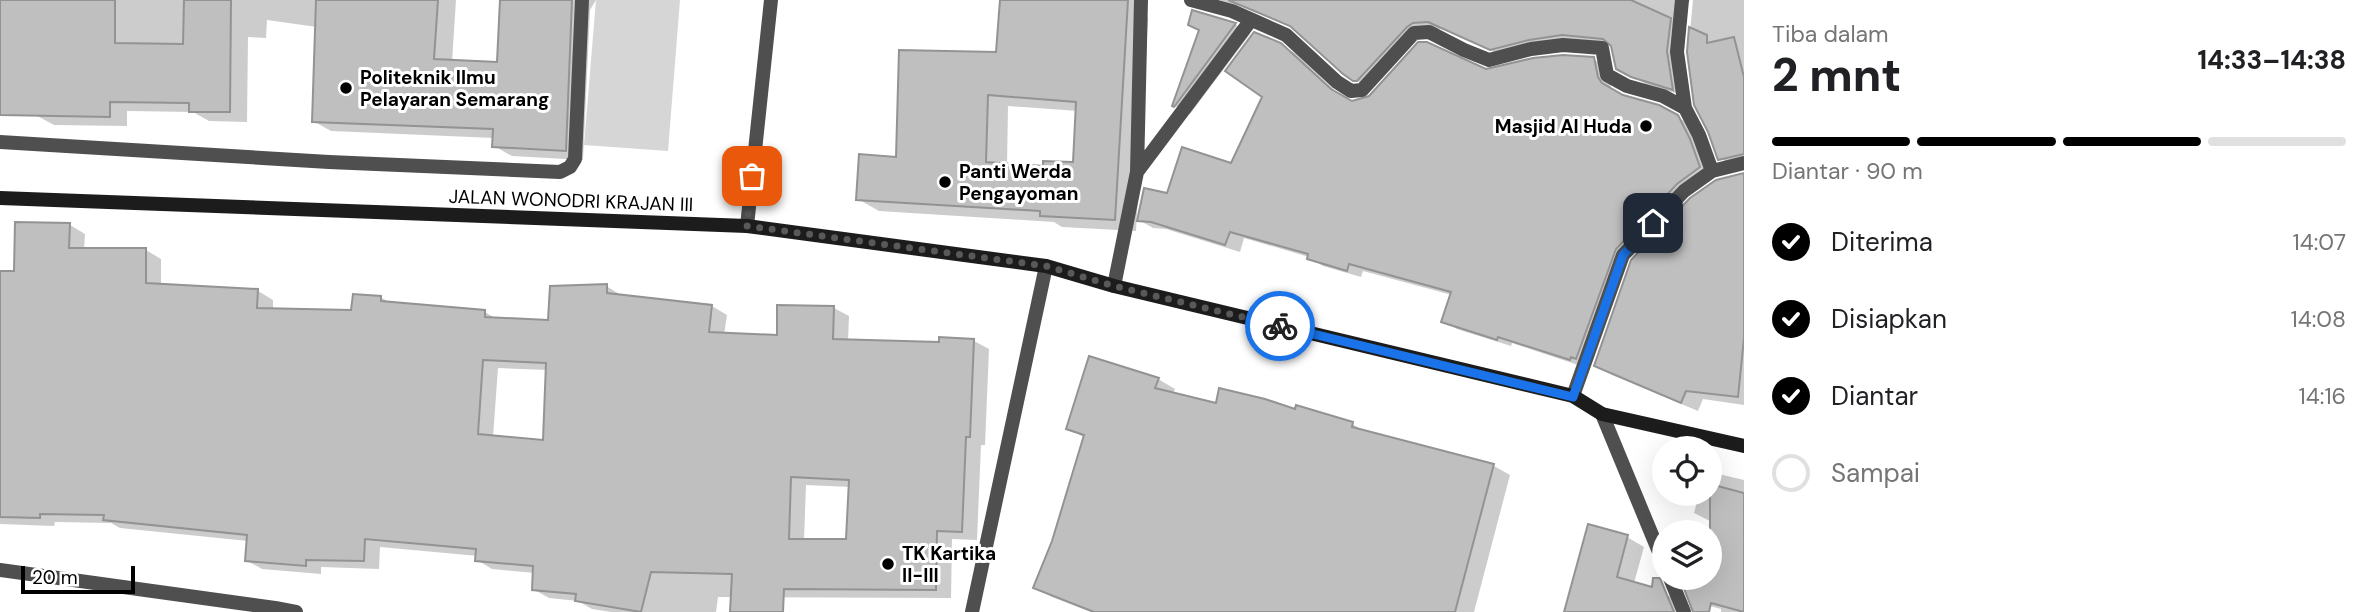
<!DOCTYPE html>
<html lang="id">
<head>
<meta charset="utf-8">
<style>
	body { margin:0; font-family:"DM Sans",sans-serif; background:#f6f6f6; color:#202124; height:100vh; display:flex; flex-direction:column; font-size:26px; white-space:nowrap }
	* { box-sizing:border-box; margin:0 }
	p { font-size:23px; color:#757577 }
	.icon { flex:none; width:38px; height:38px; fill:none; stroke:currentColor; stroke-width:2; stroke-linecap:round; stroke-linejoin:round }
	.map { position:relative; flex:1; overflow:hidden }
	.details { display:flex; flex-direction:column; background:#fff; width:630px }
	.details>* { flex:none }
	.controls { position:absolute; left:1652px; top:436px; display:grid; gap:14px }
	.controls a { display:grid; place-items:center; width:70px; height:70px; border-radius:50%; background:#fff; box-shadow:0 7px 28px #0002; font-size:35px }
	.scale { position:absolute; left:21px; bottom:18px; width:114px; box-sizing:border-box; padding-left:7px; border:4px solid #000; border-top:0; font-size:19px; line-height:24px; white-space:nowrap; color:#000; -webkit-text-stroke:5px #fff; paint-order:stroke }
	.pin { position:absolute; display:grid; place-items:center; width:60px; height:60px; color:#fff; margin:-30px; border-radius:14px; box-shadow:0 4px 10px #0006 }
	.courier { position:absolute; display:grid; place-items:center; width:70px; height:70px; margin:-35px; border:5px solid #1a73e8; border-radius:50%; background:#fff; color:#222; box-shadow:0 2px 9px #0007 }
	.summary em { font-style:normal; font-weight:800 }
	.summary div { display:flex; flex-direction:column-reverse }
	.summary { display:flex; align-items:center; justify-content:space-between; height:119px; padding:0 28px }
	h1 { font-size:46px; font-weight:800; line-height:52px }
	.bar { display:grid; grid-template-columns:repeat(4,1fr); gap:10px 7px; align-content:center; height:84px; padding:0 28px }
	.bar i { height:9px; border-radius:5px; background:#e0e0e0 }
	.bar .selected { background:#000 }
	.bar p { grid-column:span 4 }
	ol { padding:0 28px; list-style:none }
	li { display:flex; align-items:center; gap:21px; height:77px }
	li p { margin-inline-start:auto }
	li .icon { padding:7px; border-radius:50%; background:#000; color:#fff; stroke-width:4 }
	li:last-child { color:#757577 }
	li i { width:38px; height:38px; border:4px solid #e0e0e0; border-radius:50% }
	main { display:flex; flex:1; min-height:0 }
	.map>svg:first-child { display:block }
</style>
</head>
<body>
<main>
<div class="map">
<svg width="1744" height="612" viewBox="0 0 1744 612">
	<rect width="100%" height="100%" fill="#fff"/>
	<path fill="#d6d6d6" d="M596,0H680L668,151L584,145Z"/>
	<path fill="#0003" fill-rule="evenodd" d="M0,0H456L452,62L498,64L502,0H596L590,10L583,160L512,156L494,146V138L331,131L313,121L317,27L267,20L266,38L248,37L247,122L209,121L193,112L127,111V126L54,125L0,96Z
		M1001,0H1137L1148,18L1136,231L1062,227L1054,222L879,211L858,199L998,54ZM1008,106L1078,111L1075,164L1044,167L1007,165Z
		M1218,0H1690L1685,7L1680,60L1685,96L1646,84L1617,68L1613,45L1577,42L1505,57L1443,29L1428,30L1421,34L1369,88L1344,73L1295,29L1251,9Z
		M1693,0H1744V163L1733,166L1720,158L1688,52Z
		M1194,13L1236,25L1250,34L1190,114L1174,105L1200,31Z
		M1280,45L1295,53L1343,98L1352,102L1486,71L1593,59L1607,67L1611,87L1615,93L1659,107L1692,125L1714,176L1691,192L1629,257L1584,367L1512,343L1511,346L1457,329L1443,321L1452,295L1363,271L1361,277L1323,266L1309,257L1244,238L1240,252L1166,229L1153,228L1139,220L1168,195L1232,166L1264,96Z
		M1744,174V405L1703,399L1698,411L1612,375L1596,366L1717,182Z
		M70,225L85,234L84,250H146L161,259V286L258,291L273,300V310L353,312L380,297L391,303L485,312L498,320L549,322L606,286L621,295L712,306L727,315L724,335L778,337L834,308L849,316L848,341L941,343L974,341L989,349L985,445H981L977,540L952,539L951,598L718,597L716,612H611L592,609L578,601L549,598L533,589L535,573L492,569L477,560L478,556L380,547L379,569L321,567V574L262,569L246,560L248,541L120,528L111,523L55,522L54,526L0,524V273H15ZM498,368L547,370L545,442L493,437ZM806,485L850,487L848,541H804Z
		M1158,379L1175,389L1173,394L1218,406L1296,411L1352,424L1368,433L1494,466L1510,475L1474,612H1091L1052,597L1035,587L1053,542L1085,438L1068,428Z
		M1710,472L1744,480V612H1721V609L1710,606L1695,598L1700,578H1710V540L1714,523L1694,513L1699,494H1710Z
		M1627,537L1644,547L1634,583L1661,591L1678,601L1676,612H1566Z"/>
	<path fill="#bfbfbf" stroke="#939393" stroke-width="2" fill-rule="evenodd" d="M0,0H115V43L183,44L184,0H231L230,112H189V103L110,102V117L0,115Z
		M316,0H438L434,59L497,62L500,0H572L566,151L492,147L493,129L312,122Z
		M1000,0H1128L1115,220L1040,216V211L856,200L859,154L896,157L899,50L996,52ZM988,95L1076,102L1073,162L1043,161V166L986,162Z
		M1228,0H1631L1671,18L1667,51L1673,90L1631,77L1616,69L1611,46L1603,39L1562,35L1529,40L1490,50L1428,22L1413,23L1407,27L1357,81H1353L1343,74L1290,26Z
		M1192,10L1236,23L1174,107L1172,106L1199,30L1188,25Z
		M1689,27L1707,35V43L1734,37L1744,77V154L1718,160L1708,132L1694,105L1687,52Z
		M1254,32L1281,43L1331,89L1352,101L1369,96L1418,42H1427L1486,69L1533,58L1563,55L1594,57L1598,77L1602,83L1623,95L1659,105L1678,115L1690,139L1700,167L1677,184L1616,249L1576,359L1571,357L1570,360L1498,337L1497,340L1441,322L1451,292L1349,264L1347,271L1307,259L1308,254L1230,232L1225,245L1151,222L1137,221L1144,188L1167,193L1182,147L1231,163L1262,97L1225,71Z
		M1744,173V338L1738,397L1686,391L1681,403L1594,366L1631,260L1690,198L1716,180Z
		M15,222L70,223L69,248H146V283L258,289L257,308L351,310L353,294L381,296V301L485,310V317L548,320L550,286L607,284V293L712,305L709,332L777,335V305L834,306L833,339L939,342V337L974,339L970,437H966L962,532L937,531L936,590L784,589L783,612H730L732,574L651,572L641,612L575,601L576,594L532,590L533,566L475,561L476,549L365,539L364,561L306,560V566L245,561L247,535L103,520L104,515L40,514V518L0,517V271H14ZM483,360L546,363L543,440L478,434ZM791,477L849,480L846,539H789Z
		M1089,356L1159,378L1155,388L1216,403L1219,388L1265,399L1295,409L1296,405L1353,422L1352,427L1494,464L1455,612H1094L1033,588L1052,541L1084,435L1066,429Z
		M1710,484L1744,493V612L1711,603L1709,612H1693L1680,578H1710Z
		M1588,524L1628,535L1617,577L1652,587L1653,578H1660L1674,612H1564Z"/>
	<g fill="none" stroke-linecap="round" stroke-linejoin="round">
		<path stroke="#4f4f4f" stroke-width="14" d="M0,142L329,162L560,172L570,167L575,159L582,0"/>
		<path stroke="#4f4f4f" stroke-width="14" d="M1191,0L1232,11L1286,35L1337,82L1351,91L1362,90L1414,33L1429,32L1464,50L1489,60L1531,49L1563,45L1602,48L1607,75L1627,86L1663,96L1685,108L1699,135L1712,171
			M1682,0L1677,52L1685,108
			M1137,172L1251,20
			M747,226L771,0
			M1114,286L1137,172L1141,0
			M1573,396L1623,255L1684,191L1712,171L1744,163
			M1602,414L1664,564
			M0,570L275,608
			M1670,578L1684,612
			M274,612L275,608L296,612
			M972,612L1046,266"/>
		<path stroke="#1c1c1c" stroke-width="14" d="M0,198L747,226L1046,266L1114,286L1573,396L1602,414L1744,446"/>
	</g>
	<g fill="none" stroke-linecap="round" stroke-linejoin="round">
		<path stroke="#595959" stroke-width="7" stroke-dasharray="0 12.6" d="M752,176L747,226L1046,266L1114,286L1280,326"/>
		<path stroke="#1a73e8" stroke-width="9" d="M1280,326L1573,397L1623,255L1653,223"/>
	</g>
	<g fill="#000" stroke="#fff" stroke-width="2.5">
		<circle cx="346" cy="88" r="7"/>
		<circle cx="1646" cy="126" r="7"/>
		<circle cx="945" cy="182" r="7"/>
		<circle cx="888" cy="564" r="7"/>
	</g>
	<g text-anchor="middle" stroke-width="6" stroke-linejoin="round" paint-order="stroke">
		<g font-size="19" font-weight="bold" fill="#000" stroke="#fff" text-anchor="start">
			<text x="360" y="84">Politeknik Ilmu<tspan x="360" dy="22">Pelayaran Semarang</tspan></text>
			<text x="1632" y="133" text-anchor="end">Masjid Al Huda</text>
			<text x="959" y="178">Panti Werda<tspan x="959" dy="22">Pengayoman</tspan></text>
			<text x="902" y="560">TK Kartika<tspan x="902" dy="22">II-III</tspan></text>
		</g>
		<g font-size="19" fill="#000" stroke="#fff">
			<text transform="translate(571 200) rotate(2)" y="7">JALAN WONODRI KRAJAN III</text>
		</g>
	</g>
</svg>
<div class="controls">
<a><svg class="icon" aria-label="locate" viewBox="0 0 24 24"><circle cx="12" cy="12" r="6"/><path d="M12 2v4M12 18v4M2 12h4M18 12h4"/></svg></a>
<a><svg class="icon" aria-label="layers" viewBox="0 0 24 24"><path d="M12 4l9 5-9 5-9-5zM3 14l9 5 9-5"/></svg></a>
</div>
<div class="scale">20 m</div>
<div class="pin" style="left:752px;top:176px;background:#ea580c"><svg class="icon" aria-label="bag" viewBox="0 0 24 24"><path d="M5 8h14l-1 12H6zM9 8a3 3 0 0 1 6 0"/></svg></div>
<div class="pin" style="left:1653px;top:223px;background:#1f2937"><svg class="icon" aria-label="home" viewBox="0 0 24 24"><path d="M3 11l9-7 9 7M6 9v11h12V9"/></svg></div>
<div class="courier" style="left:1280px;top:326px"><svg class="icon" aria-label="bike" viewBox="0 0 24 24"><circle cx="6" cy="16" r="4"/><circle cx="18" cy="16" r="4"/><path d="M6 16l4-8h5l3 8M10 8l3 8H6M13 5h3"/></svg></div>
</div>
<section class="details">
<div class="summary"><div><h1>2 mnt</h1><p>Tiba dalam</p></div><em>14:33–14:38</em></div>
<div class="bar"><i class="selected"></i><i class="selected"></i><i class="selected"></i><i></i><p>Diantar · 90 m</p></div>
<ol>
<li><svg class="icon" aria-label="check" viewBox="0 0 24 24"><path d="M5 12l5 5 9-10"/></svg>Diterima<p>14:07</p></li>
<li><svg class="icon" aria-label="check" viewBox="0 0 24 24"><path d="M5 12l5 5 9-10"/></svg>Disiapkan<p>14:08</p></li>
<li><svg class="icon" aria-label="check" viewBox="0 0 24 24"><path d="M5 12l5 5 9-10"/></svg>Diantar<p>14:16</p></li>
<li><i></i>Sampai</li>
</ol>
</section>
</main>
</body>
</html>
